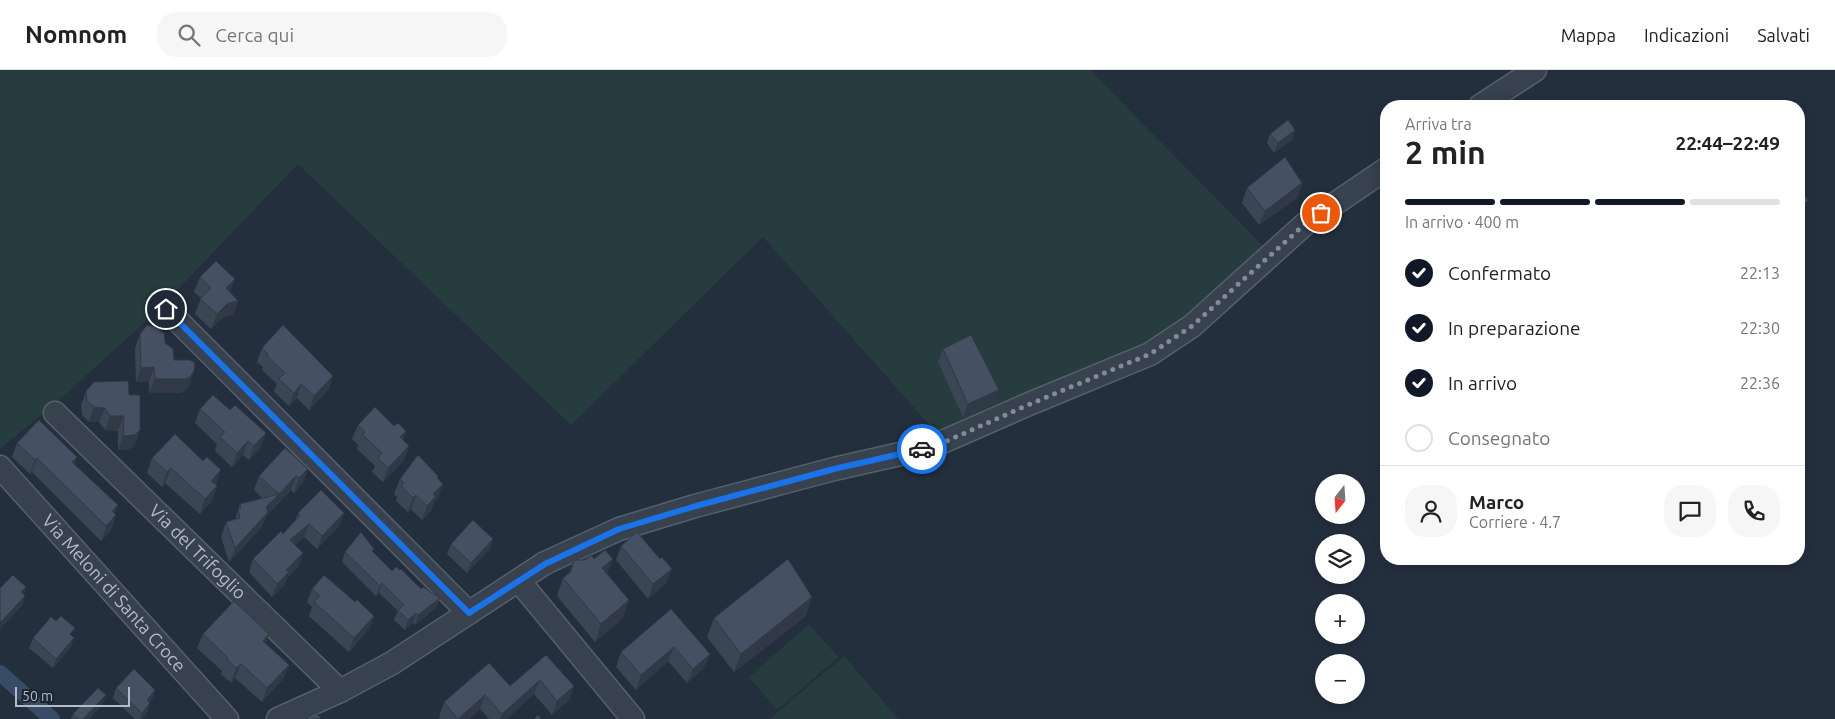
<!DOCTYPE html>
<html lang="it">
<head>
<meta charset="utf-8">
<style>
	body { margin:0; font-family:Ubuntu,sans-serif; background:#f6f6f6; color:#222; height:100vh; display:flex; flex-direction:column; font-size:19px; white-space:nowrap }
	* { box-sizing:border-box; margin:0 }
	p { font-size:16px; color:#767676 }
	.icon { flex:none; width:28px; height:28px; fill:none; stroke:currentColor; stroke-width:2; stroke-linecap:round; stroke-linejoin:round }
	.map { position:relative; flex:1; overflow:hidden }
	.details { position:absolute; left:1380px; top:30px; width:425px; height:465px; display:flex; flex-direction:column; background:#fff; border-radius:20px; box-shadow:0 2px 12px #0003 }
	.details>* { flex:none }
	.needle { width:32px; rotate:197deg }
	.tools { position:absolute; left:1315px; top:404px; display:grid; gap:10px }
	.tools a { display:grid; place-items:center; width:50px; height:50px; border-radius:50%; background:#fff; box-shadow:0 2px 12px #0003; font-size:25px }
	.scale { position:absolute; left:15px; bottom:12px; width:115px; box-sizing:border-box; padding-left:5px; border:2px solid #b4bcc9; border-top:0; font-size:14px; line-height:18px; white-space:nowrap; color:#b4bcc9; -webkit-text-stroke:4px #1d2633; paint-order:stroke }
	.pin { position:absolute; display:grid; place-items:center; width:42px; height:42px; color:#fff; margin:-21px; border:2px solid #fff; border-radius:50%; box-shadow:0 1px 5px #0007 }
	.courier { position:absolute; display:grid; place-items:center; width:50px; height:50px; margin:-25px; border:4px solid #1a73e8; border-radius:50%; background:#fff; color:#222; box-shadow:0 1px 6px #0007 }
	.head em { font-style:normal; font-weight:700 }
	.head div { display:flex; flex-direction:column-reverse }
	.head { display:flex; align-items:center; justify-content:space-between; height:85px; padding:0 25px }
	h1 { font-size:32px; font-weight:700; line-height:38px }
	.bar { display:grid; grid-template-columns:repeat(4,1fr); gap:8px 5px; align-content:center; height:60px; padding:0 25px }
	.bar i { height:6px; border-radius:4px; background:#e0e0e0 }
	.bar .selected { background:#111827 }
	.bar p { grid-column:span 4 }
	.line { display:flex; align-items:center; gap:12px; padding:0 25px; border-top:1px solid #e0e0e0 }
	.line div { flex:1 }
	.round { display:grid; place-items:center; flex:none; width:52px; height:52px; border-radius:20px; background:#f6f6f6 }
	ol { padding:0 25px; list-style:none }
	li { display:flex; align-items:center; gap:15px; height:55px }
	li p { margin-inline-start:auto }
	li .icon { padding:5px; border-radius:50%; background:#111827; color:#fff; stroke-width:4 }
	li:last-child { color:#767676 }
	li i { width:28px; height:28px; border:2px solid #e0e0e0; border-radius:50% }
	header { display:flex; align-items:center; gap:30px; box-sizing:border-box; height:70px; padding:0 25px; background:#fff; border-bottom:1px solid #e0e0e0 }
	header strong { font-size:24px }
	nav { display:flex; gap:28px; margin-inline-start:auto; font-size:18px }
	.search { width:350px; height:45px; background:#f6f6f6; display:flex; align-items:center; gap:12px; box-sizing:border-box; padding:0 18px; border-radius:20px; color:#767676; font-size:19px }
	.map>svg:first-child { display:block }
</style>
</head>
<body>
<header>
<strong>Nomnom</strong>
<div class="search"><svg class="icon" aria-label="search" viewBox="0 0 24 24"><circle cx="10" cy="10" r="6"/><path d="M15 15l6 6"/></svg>Cerca qui</div>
<nav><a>Mappa</a><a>Indicazioni</a><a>Salvati</a></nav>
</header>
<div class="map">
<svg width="1835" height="649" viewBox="0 0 1835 649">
	<rect width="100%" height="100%" fill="#242f3e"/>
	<path fill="#263c3f" d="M0,0H1090L1271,184L1214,239L948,376L763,167L571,355L298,94L156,242L58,331L0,379Z
		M809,554L838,587L777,640L749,607Z
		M844,586L898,649H770Z"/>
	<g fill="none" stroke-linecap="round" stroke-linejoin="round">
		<path stroke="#394c67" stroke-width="16" d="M0,603L52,649"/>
		<g stroke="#565f6c" stroke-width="25">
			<g id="minor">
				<path d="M1480,36L1535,0"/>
				<path d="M166,239L469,543"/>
				<path id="s1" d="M55,343L340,621"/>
				<path id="s2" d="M0,397L227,649"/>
				<path d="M519,511L633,649"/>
				<path d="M278,649L340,621L392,593L545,493L619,459L695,436L834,399L931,377L1029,334L1150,284L1192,256L1305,154L1386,99"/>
			</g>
		</g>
		<use href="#minor" stroke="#38414e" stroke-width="22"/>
	</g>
	<path fill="#3b4654" d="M1295,60L1292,70L1274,83L1267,73L1270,64Z
		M1302,113L1297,128L1259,155L1242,133L1247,118Z
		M200,207L235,209L230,222L238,231L233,245L223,247L211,259L195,244L201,228L194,222Z
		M140,264L165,273L174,290L189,316L185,321L180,323H149V312H136L135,278Z
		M262,278L333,306L328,320L309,340L297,328L289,336L274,322L277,314L262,300L263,297L257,292Z
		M943,279L999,320L995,333L963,347L938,292Z
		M86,321L129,325L135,375L130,379L118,380V361L105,360L99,352H89L82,345L81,335Z
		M200,339L261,377L249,390L243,385L232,397L215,381L217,374L195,353Z
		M358,355L394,356L406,361L403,370L409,376L404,390L383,412L372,402L375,396L357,379L358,375L352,369Z
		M17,373L77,387L74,395L115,444L111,460L101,471L32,402L30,404L12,387Z
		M285,378L303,413L294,423L291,420L266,446L262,457L229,492L221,467L226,452L235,449L240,434L262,428L254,420L259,406Z
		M152,388L216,415L217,416L212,431L200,444L165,413L162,417L147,403Z
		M437,408L438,428L434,432L431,441L422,450L411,439L408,442L396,431L397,427L394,424L400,409Z
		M298,443H344L339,456L317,479L304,467L295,475L303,483L298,497L287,508L284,516L272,527L249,502L253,489L283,464L295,451Z
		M493,469L490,479L467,503L447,484L451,474Z
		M621,476L666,513L648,529L616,490Z
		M345,482H373L392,501L421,519L440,528L436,538L415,555L413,553L405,560L394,550L398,541L379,523L376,526L342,492Z
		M574,490L607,505L623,548L595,572L557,526L563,508L569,503Z
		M312,519L355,532L374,546L369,559L349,582L309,546L312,537L307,532Z
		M671,539L704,598L687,613L668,591L636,620L616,597L621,582Z
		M806,546L734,602L707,567L714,548Z
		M203,564L266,574L289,595L283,609L262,632L235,608L231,613L221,604L222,601L197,578Z
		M72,566L71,577L53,598L29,578L33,568Z
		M546,585L574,616L569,630L552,645L534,624L507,649H489L480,639L469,649H440L439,647L444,632L510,616Z
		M116,618L155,620L152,630L149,632L147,643L142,649H135L113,628Z
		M102,635L89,649H71L73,644Z"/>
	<path fill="#303945" d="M1295,60L1292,70L1274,83L1278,73Z
		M1302,113L1297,128L1259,155L1265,141Z
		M1808,130L1805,139L1799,145V138Z
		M235,209L230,223L226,218Z
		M238,231L233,245L223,247L211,259L217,244L228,233Z
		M154,297L149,312H136L141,298Z
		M194,301L189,316L185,321L180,323H149L155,309Z
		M333,306L328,320L309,340L314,326Z
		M301,314L297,328L289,336L294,323Z
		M999,320L995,333L963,347L968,334Z
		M94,337L105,338L99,352H89Z
		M110,346H124L118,361L105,360Z
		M140,360L135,375L130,379L118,380L123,366Z
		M406,361L401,376L400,367Z
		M266,363L261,377L249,390L254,376Z
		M248,371L243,385L232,397L237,383Z
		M409,376L404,390L383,412L388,398Z
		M77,387L72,401V392Z
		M37,388L32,402L30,404L35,390Z
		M171,398L165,413L162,417L167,402Z
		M308,399L303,413L294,423L299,408Z
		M221,400L216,415L211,411Z
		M296,406L291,420L273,438L279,424Z
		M443,414L438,428L434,432L431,441L422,450L427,436L433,424Z
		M217,416L212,431L200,444L205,429Z
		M279,424L273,438L266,446L262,457L229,492L235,478L266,437Z
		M416,425L411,439L408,442L413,428Z
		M118,435L113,449L116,445L111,460L101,471L112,441Z
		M344,443L339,456L317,479L322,466Z
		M309,454L304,467L285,484L290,470Z
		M493,469L490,479L467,503L471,493Z
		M303,483L298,497L287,508L284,516L272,527L277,514L286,500Z
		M613,489L606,507L602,498Z
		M672,499L666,513L648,529L653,514Z
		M382,513L379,523L376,526L380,516Z
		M26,517L23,527L21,522Z
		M25,526L22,536L0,559V555L1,552Z
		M812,527L806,546L734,602L741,584Z
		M440,528L436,538L415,555L418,545Z
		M629,530L623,548L595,572L601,554Z
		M416,543L413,553L405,560L408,550Z
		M374,546L369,559L349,582L354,568Z
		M269,564L264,578L263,571Z
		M74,568L71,577L53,598L56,589Z
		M674,577L668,591L636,620L641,605Z
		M710,584L704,598L687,613L693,599Z
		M241,594L235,608L231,613L236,598Z
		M289,595L283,609L262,632L267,618Z
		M540,610L534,624L507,649H500L502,644Z
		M574,616L569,630L552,645L557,631Z
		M155,620L152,630L143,639L147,630Z
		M106,625L102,635L89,649H83Z
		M485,625L480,639L469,649H458Z
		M150,633L147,643L142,649H140L142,643Z"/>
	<path fill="#455162" stroke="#303945" d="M1288,50L1295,60L1278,73L1270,64Z
		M1285,87L1302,113L1265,141L1247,118Z
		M1799,119L1808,130L1799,138Z
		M216,191L235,209L226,218L238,231L228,233L217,244L200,229L211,218L200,207Z
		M147,255L156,257L164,263L165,273L173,279L174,290H190L195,293L194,301L190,307L185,309H155L154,297L141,298L140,264Z
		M283,255L333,306L314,326L301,314L294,323L279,309L285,303L267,286L268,284L262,278Z
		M971,265L999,320L968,334L943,279Z
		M128,311L129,325H140V360L135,365L123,366L124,346H110L105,338L94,337L87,331L86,321L94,312Z
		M213,325L230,340L235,335L266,363L254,376L248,371L237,383L220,367L225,362L200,339Z
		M375,337L394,356L398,353L406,361L400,367L409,376L388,398L378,388L382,383L362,364L365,362L358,355Z
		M39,350L77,387L72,392L118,435L112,441L116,445L106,456L37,388L35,390L17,373Z
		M175,364L203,391L207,387L221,400L211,411L217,416L205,429L171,398L167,402L152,388Z
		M285,378L308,399L299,408L296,406L279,424L259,406Z
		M418,385L438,406L437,408L443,414L433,424L436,426L427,436L416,425L413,428L401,416L404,413L400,409Z
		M321,420L344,443L322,466L309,454L290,470L303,483L286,500L289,502L277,514L253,489L281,461L283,464L300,445L298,443Z
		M279,424L266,437L268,442L235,478L226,452L240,448L238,439L241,438L240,434Z
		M473,450L493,469L471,493L451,474Z
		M361,462L374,479L372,481L392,501L396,497L400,500L401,499L421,519L423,517L440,528L418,545L416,543L408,550L398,540L404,535L382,513L380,516L345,482Z
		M637,462L660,489L662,487L672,499L653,514L621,476Z
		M605,480L613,489L602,498L629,530L601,554L563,508L571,502L574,490H585L591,485L594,489Z
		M788,489L812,527L741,584L714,548Z
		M13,505L26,517L21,522L25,526L1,552L0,551V518Z
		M324,505L355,532L357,530L374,546L354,568L314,532L320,526L312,519Z
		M234,531L269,564L263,571L289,595L267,618L241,594L236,598L227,589L228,588L203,564Z
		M671,539L710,584L693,599L674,577L641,605L621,582Z
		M61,546L75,558L70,564L74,568L56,589L33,568L51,547L56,551Z
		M546,585L574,616L557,631L540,610L502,644L485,625L458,649L444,632L489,593L510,616Z
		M134,599L155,620L147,630L150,633L142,643L116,618Z
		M98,618L106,625L83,649H78L73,644Z
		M316,642L321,649H305Z
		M538,645L541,649H534Z"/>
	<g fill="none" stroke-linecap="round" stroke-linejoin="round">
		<path stroke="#828b98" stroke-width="5" stroke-dasharray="0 9" d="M922,379L931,378L1030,334L1150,284L1192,256L1305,154L1321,143"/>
		<path stroke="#1a73e8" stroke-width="6" d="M166,239L469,543L545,494L619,459L696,436L834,399L922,379"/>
	</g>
	<g text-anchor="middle" stroke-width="4" stroke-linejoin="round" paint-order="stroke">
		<g font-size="18" fill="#b4bcc9" stroke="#1d2633">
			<text dy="6" stroke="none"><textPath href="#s1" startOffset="199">Via del Trifoglio</textPath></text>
			<text dy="6" stroke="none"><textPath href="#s2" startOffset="170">Via Meloni di Santa Croce</textPath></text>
		</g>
	</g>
</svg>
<div class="tools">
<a><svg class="needle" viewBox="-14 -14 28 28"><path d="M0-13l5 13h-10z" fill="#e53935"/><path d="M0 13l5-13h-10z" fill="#767676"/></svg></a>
<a><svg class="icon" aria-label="layers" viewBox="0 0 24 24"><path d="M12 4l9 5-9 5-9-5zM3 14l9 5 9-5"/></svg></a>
<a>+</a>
<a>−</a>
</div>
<div class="scale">50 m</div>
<div class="pin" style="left:1321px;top:143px;background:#ea580c"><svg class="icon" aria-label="bag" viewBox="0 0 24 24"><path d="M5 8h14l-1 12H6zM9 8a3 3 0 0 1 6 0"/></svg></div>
<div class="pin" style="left:166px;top:239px;background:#1f2937"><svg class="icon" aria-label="home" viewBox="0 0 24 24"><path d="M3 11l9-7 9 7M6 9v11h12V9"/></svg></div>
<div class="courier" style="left:922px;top:379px"><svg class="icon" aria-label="car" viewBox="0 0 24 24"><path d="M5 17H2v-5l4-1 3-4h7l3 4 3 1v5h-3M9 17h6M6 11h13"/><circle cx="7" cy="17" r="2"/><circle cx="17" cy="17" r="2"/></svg></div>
<section class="details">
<div class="head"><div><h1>2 min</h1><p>Arriva tra</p></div><em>22:44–22:49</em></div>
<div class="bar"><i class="selected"></i><i class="selected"></i><i class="selected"></i><i></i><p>In arrivo · 400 m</p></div>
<ol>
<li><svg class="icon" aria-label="check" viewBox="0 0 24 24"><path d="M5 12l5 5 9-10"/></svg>Confermato<p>22:13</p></li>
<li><svg class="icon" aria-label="check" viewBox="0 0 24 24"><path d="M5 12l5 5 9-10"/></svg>In preparazione<p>22:30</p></li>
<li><svg class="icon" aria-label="check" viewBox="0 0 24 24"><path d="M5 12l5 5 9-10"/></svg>In arrivo<p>22:36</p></li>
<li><i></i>Consegnato</li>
</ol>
<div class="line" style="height:90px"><a class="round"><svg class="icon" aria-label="person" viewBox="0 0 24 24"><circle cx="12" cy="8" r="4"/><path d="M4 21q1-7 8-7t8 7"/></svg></a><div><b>Marco</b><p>Corriere · 4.7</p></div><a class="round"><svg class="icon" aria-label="chat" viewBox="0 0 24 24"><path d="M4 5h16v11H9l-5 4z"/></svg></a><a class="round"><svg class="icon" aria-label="phone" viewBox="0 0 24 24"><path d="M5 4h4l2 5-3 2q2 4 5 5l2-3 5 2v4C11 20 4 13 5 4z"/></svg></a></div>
</section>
</div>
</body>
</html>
